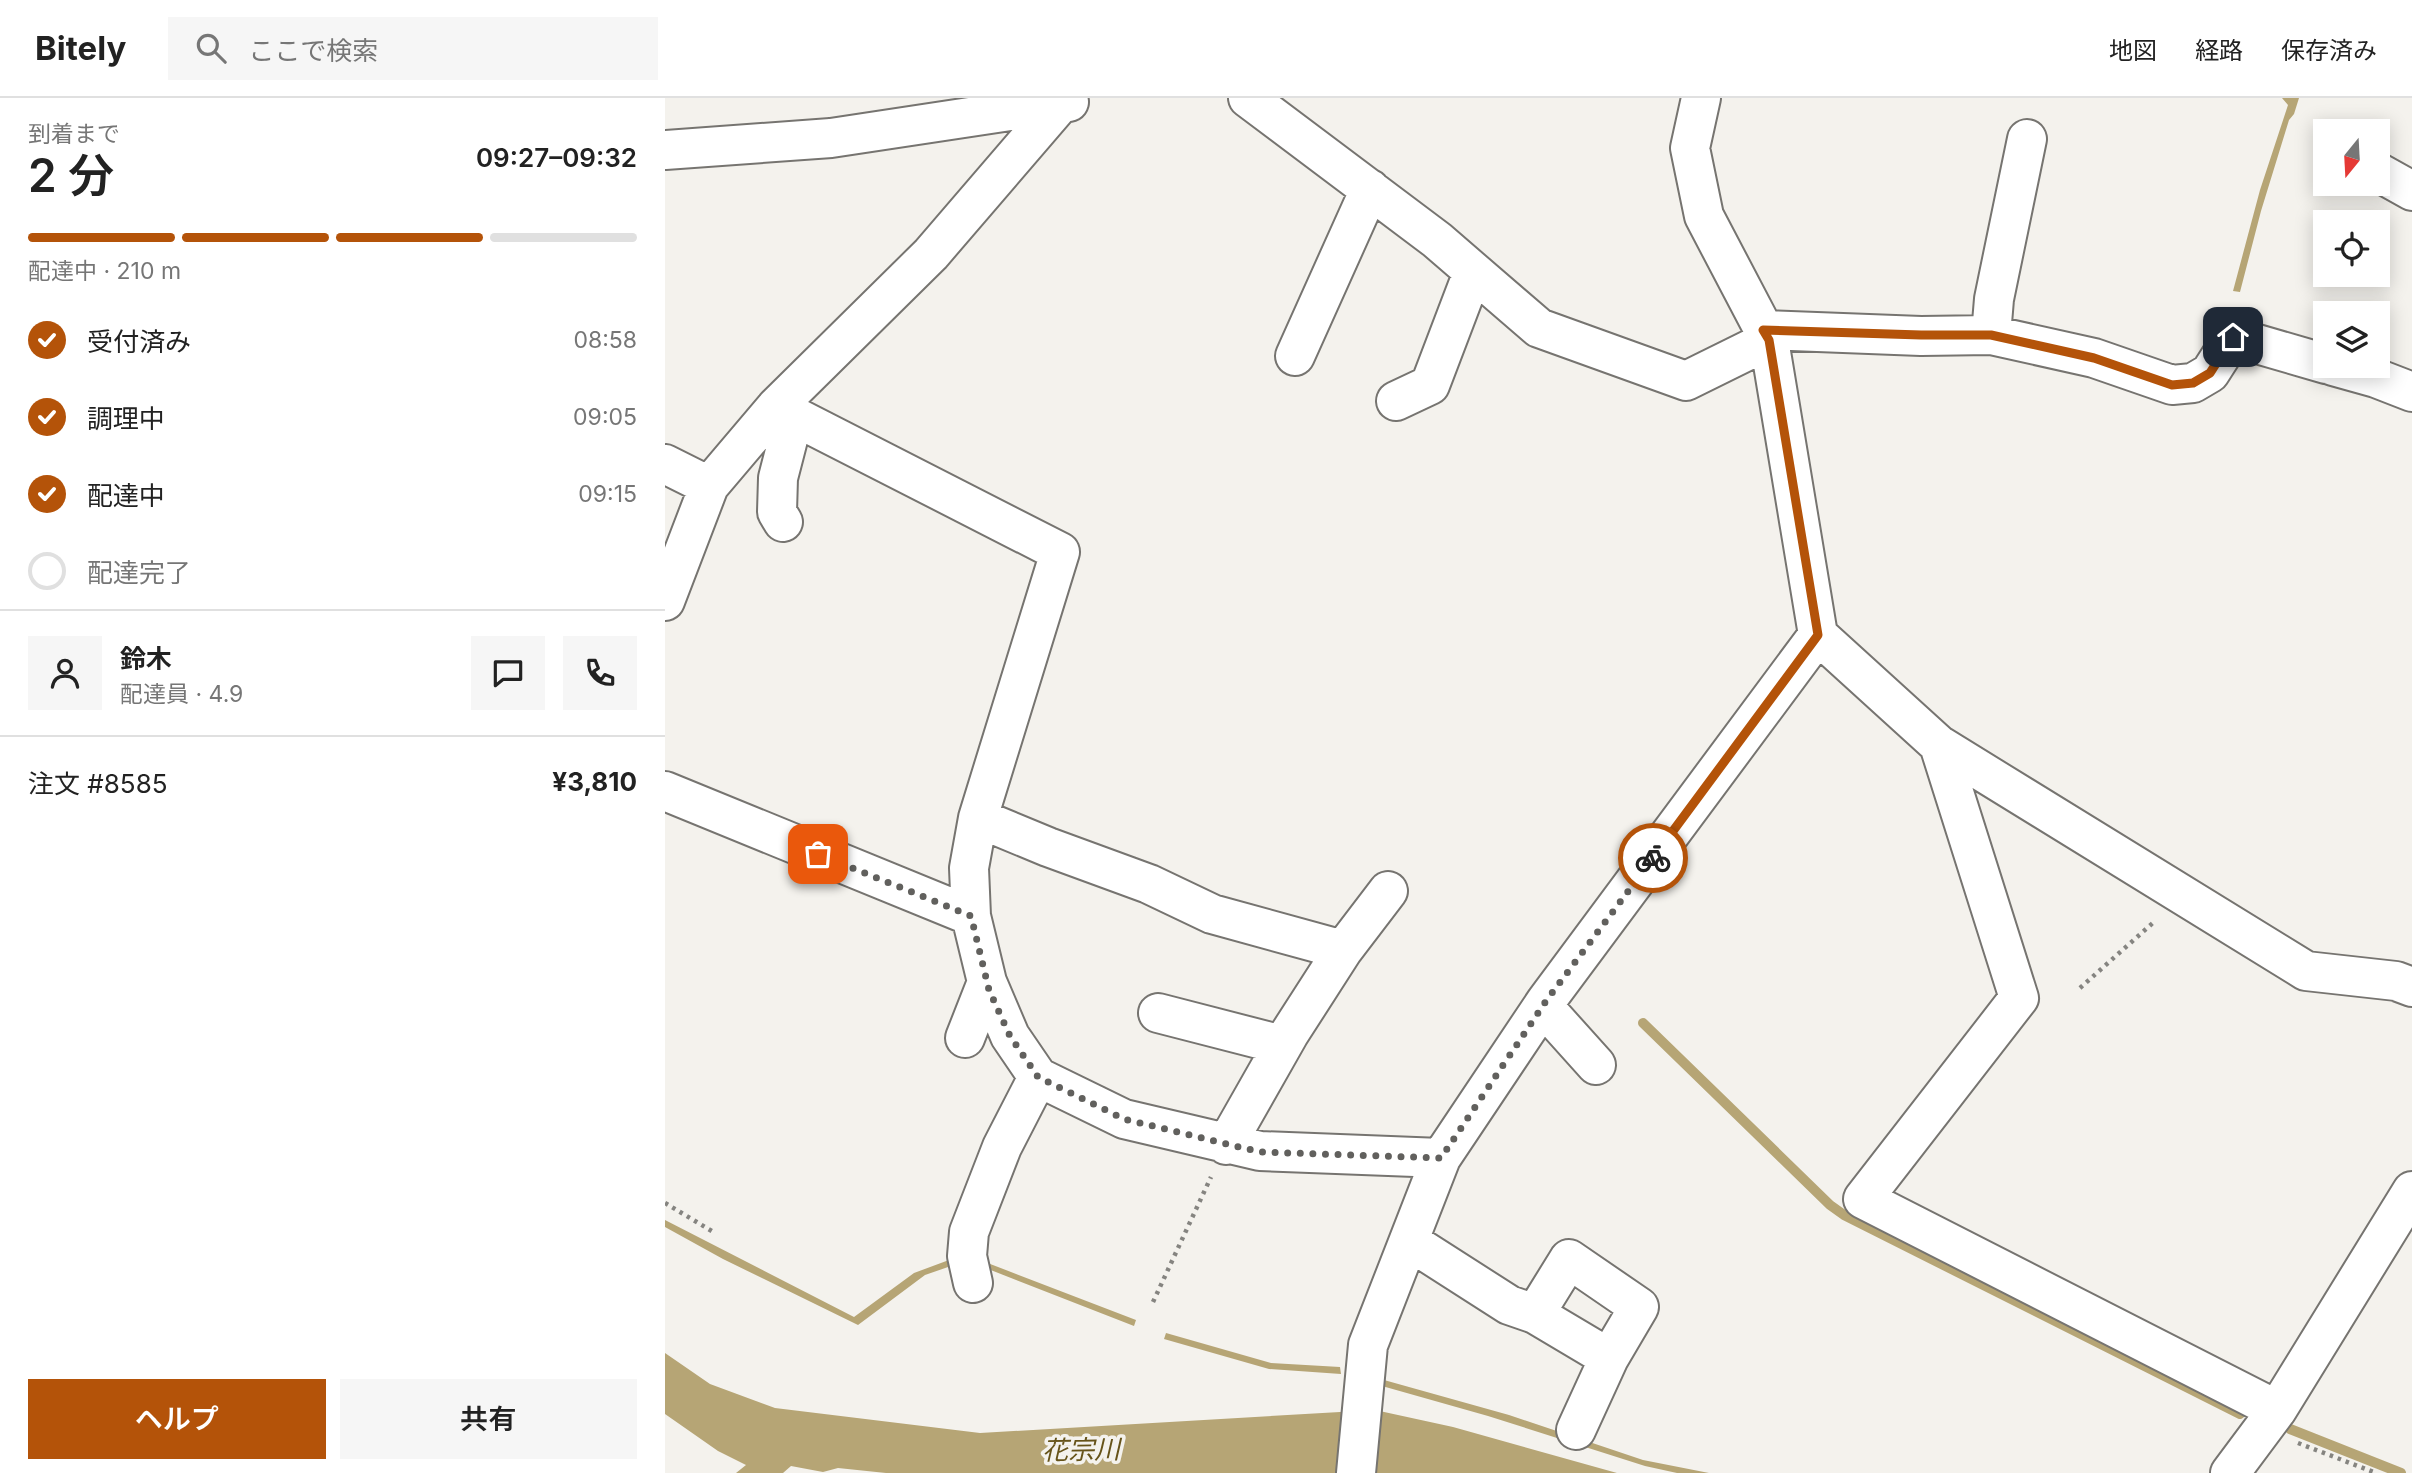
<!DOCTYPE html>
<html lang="ja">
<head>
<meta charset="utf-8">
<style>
	body { margin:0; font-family:Inter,"Noto Sans JP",sans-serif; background:#f6f6f6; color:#222; height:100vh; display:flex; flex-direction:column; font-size:26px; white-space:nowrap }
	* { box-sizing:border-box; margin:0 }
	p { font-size:23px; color:#767676 }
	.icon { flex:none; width:38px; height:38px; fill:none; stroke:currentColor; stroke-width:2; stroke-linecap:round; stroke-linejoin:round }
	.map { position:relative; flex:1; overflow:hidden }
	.details { display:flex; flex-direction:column; background:#fff; width:665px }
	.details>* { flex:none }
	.needle { width:46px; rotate:198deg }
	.tools { position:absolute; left:1648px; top:21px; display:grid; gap:14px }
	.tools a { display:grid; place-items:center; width:77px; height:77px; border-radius:0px; background:#fff; box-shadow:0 4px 18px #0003; font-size:35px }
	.pin { position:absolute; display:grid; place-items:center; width:60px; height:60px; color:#fff; margin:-30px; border-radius:14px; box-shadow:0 4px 10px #0006 }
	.courier { position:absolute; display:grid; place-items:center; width:70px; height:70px; margin:-35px; border:5px solid #b45309; border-radius:50%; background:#fff; color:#222; box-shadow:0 2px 9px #0007 }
	.headline em { font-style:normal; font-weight:600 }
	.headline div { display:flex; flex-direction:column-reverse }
	.headline { display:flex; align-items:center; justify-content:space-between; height:119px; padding:0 28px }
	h1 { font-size:46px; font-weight:600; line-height:52px }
	.bar { display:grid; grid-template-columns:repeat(4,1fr); gap:10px 7px; align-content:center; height:84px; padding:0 28px }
	.bar i { height:9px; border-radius:5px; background:#e0e0e0 }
	.bar .selected { background:#b45309 }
	.bar p { grid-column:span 4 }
	.line { display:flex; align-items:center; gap:18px; padding:0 28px; border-top:2px solid #e0e0e0 }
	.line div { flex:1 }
	.round { display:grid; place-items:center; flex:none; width:74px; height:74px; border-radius:0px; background:#f6f6f6 }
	ol { padding:0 28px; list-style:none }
	li { display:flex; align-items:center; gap:21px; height:77px }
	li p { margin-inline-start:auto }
	li .icon { padding:7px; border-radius:50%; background:#b45309; color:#fff; stroke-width:4 }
	li:last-child { color:#767676 }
	li i { width:38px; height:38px; border:4px solid #e0e0e0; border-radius:50% }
	.cta { display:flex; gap:14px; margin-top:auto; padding:14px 28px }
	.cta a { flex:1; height:80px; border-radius:0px; background:#b45309; color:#fff; font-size:28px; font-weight:600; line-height:80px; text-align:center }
	.cta a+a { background:#f6f6f6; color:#222 }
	header { display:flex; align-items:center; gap:42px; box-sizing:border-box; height:98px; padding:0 35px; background:#fff; border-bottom:2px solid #e0e0e0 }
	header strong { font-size:33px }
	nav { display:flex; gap:38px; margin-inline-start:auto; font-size:24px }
	.search { width:490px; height:63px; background:#f6f6f6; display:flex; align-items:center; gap:18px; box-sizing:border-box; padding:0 24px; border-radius:0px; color:#767676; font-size:26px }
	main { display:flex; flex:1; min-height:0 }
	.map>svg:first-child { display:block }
</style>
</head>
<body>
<header>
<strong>Bitely</strong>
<div class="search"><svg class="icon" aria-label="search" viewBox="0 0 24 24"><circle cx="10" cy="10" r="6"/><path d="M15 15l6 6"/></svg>ここで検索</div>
<nav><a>地図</a><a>経路</a><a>保存済み</a></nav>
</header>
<main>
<section class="details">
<div class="headline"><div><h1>2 分</h1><p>到着まで</p></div><em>09:27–09:32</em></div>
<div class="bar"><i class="selected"></i><i class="selected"></i><i class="selected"></i><i></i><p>配達中 · 210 m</p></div>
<ol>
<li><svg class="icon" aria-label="check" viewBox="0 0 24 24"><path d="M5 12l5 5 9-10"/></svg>受付済み<p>08:58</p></li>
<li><svg class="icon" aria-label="check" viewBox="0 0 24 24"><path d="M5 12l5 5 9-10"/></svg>調理中<p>09:05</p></li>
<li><svg class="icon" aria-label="check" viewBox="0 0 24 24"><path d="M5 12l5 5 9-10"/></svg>配達中<p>09:15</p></li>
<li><i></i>配達完了</li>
</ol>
<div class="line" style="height:126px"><a class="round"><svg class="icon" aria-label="person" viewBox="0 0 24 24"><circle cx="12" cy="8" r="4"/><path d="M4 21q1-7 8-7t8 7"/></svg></a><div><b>鈴木</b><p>配達員 · 4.9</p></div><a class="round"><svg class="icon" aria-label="chat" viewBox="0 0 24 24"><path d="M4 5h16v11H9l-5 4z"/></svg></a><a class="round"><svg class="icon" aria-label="phone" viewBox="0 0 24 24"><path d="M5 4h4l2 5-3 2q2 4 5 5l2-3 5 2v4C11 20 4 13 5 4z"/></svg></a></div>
<div class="line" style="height:91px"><div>注文 #8585</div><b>¥3,810</b></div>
<div class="cta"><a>ヘルプ</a><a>共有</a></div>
</section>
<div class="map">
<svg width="1747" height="1375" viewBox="0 0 1747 1375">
	<rect width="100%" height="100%" fill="#f4f2ed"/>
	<path fill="#b6a575" d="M1617,0H1634L1629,16L1624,22L1596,113L1575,194L1568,193L1595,92L1623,7Z
		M0,1122L189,1219L249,1175L284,1162L286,1168L260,1177L193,1227L58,1161L0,1129Z
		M320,1164L471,1222L469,1228L318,1169Z
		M501,1235L606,1265L675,1269L676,1276L604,1271L499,1241Z
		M0,1255L45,1286L110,1310L315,1335L710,1312L788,1329L952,1375H221L173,1370L158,1374L126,1368L118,1375H71L81,1367L53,1353L0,1316Z
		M719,1282L844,1317L978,1362L1044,1375H1012L980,1368L823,1318L717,1288Z"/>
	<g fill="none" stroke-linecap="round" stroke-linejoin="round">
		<path stroke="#b6a575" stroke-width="10" d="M978,925L1165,1107L1179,1117L1575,1316
			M1625,1331L1736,1375"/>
		<g stroke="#767470" stroke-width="42">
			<path id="minor" d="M583,0L772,142L874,230L1021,283L1104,242
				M1036,0L1025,50L1039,118L1104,242L1153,537L1274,647L1641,873L1731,883L1747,889
				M0,52L166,40L404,4
				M1713,74L1747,93
				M1099,232L1256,238L1326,237L1429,260L1507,287L1528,285L1545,275L1568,239L1661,266
				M1326,237L1329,201L1362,41
				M630,258L705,91
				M1668,268L1711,280L1747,294
				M731,303L765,287L808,174
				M111,309L395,454L313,720L304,770L306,818L322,884L345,938L373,979L459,1021L595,1053L776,1060
				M0,366L44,388L111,309L266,156L400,0
				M118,424L112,414L113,380L129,318
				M0,503L44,388
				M1274,647L1354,900L1198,1101L1612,1312
				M0,693L306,818
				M313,720L383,749L484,786L547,816L678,852
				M878,908L931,967
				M493,915L617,947
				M300,940L322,884
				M561,1047L624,936L678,852L723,793
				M744,1143L844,1207L870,1216L944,1260L974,1209L904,1161L870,1216
				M308,1185L302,1158L304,1134L337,1049L373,979
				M911,1332L944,1260
				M691,1375L703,1247L776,1060L881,903L1153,537
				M1565,1375L1612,1312L1747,1093"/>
		</g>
		<path stroke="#858480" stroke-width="4.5" stroke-dasharray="3.5 5" stroke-linecap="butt" d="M1415,890L1490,823
			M0,1105L50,1135
			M488,1204L546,1079
			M1633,1345L1711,1375"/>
		<use href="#minor" stroke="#fff" stroke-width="38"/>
	</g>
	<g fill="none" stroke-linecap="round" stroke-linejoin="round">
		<path stroke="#61605d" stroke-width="7" stroke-dasharray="0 12.6" d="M153,756L306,818L324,892L345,938L373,979L459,1021L595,1054L776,1060L881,903L988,760"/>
		<path stroke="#b45309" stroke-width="9" d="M988,760L1153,537L1104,242L1098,232L1256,237H1326L1429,260L1507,287L1528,285L1545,275L1568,239"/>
	</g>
	<g text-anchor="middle" stroke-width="7" stroke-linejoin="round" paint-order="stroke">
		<g font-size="26" font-style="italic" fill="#665319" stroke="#f4f2ed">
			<text transform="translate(416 1352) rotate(-1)" y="9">花宗川</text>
		</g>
	</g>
</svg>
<div class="tools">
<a><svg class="needle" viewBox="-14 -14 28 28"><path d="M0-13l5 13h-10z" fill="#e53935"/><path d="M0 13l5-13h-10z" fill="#767676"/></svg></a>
<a><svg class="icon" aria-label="locate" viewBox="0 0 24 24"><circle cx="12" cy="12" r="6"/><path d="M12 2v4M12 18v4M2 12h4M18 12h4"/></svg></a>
<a><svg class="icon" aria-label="layers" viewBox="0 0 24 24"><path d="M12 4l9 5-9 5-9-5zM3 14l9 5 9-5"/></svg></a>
</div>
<div class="pin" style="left:153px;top:756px;background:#ea580c"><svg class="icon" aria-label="bag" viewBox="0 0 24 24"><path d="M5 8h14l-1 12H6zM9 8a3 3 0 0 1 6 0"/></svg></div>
<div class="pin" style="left:1568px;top:239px;background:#1f2937"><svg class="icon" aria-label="home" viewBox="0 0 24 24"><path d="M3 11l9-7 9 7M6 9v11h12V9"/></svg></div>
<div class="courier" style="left:988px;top:760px"><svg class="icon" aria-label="bike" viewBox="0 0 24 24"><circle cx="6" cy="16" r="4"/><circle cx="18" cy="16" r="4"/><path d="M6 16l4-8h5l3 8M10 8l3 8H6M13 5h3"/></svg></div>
</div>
</main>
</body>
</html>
